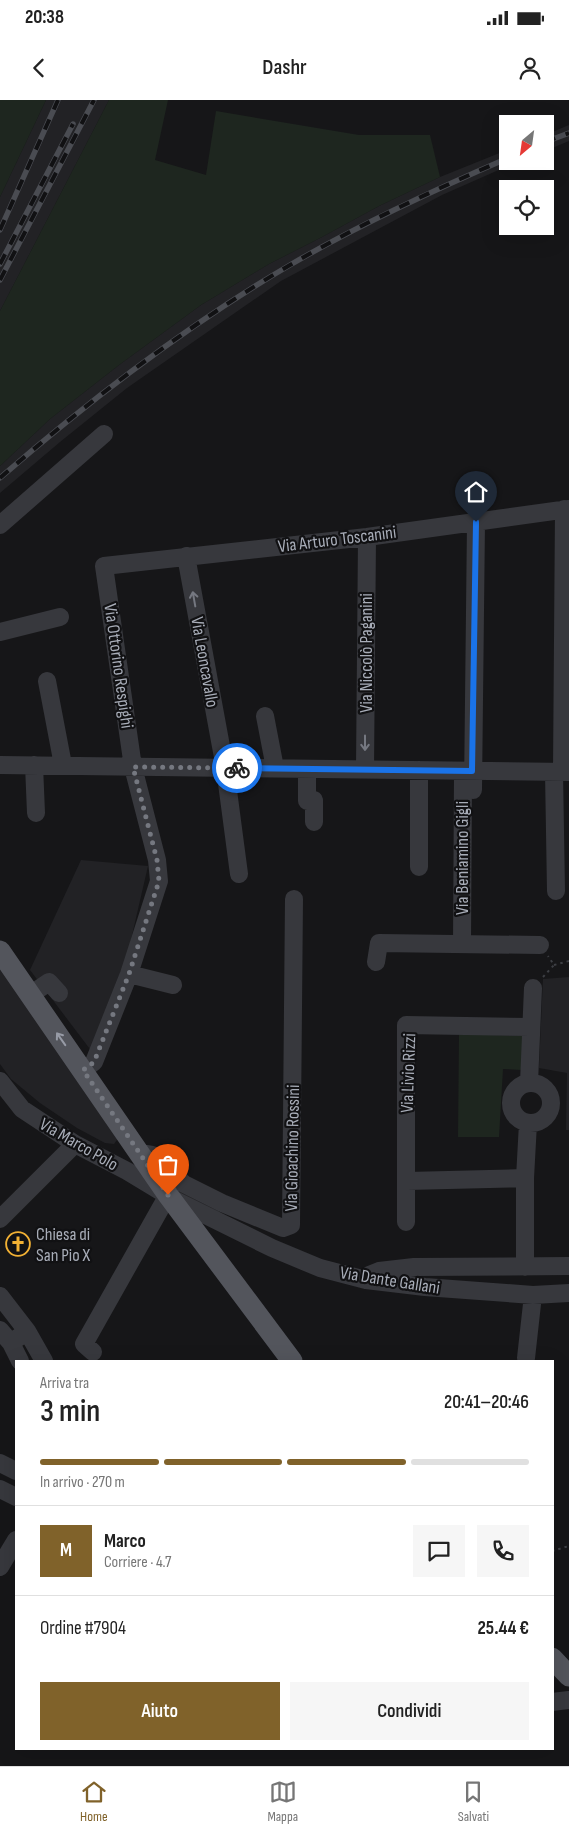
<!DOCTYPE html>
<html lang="it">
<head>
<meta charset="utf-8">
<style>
	body { margin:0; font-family:"Sofia Sans Condensed",sans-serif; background:#f6f6f6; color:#222; height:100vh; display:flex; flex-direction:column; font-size:19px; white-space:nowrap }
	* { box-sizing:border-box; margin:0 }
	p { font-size:16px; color:#767676 }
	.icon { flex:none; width:28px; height:28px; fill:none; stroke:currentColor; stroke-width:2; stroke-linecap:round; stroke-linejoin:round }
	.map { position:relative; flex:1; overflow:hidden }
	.panel { position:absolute; left:15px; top:1260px; width:539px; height:390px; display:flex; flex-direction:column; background:#fff; border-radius:0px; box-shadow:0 5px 20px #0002 }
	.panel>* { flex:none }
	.needle { width:32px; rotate:209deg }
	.controls { position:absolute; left:499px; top:15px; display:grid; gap:10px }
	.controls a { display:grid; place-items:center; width:55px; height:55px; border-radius:0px; background:#fff; box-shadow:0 5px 20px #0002; font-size:25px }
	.pin { position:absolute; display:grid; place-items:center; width:42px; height:42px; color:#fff; margin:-51px -21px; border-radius:50% 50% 50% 0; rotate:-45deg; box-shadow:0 0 5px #0007 }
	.pin .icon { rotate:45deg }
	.courier { position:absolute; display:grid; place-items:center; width:50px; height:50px; margin:-25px; border:4px solid #1a73e8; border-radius:50%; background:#fff; color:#222; box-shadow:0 1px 6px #0007 }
	.overview em { font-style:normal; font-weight:600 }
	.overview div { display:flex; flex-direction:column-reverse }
	.overview { display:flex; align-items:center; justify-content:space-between; height:85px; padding:0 25px }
	h1 { font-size:32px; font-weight:600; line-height:38px }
	.bar { display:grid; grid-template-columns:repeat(4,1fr); gap:8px 5px; align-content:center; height:60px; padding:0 25px }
	.bar i { height:6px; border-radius:4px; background:#e0e0e0 }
	.bar .selected { background:#80622a }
	.bar p { grid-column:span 4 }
	.line { display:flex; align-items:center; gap:12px; padding:0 25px; border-top:1px solid #e0e0e0 }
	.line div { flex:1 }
	.round { display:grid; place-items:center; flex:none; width:52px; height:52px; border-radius:0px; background:#f6f6f6 }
	.cta { display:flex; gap:10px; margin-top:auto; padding:10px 25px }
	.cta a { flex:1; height:58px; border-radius:0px; background:#80622a; color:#fff; font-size:20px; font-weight:600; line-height:58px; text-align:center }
	.cta a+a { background:#f6f6f6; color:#222 }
	.status { display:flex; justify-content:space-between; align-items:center; height:35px; padding:0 25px; background:#fff; direction:ltr }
	.status svg { height:14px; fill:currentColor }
	header { display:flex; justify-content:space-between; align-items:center; height:65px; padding:0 25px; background:#fff; font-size:22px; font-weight:600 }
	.dock { display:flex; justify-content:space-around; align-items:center; height:70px; border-top:1px solid #e0e0e0; background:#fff; font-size:14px; color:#767676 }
	.dock a { display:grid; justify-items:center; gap:2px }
	.dock .selected { color:#80622a }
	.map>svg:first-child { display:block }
</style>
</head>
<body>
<div class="status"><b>20:38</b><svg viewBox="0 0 49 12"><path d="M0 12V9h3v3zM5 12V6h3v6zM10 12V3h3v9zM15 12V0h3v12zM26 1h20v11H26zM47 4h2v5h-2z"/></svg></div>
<header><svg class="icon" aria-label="back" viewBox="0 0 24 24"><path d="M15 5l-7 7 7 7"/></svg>Dashr<svg class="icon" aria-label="person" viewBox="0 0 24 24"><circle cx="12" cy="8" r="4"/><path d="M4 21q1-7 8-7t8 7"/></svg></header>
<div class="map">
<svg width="569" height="1666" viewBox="0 0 569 1666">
	<rect width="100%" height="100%" fill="#161618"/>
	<path fill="#222225" d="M46,0H109L0,211V97Z
		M569,25V41L545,51V35Z
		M507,50L508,61H519L442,95L281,181L127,288L60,342L0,393V366L50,319L119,265L201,205L269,164L322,137L379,106L440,77Z
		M81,760L148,766L102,965L30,870Z
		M0,867L119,1037L114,1044L105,1043L77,1028L40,1003L11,979L0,964Z
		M569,877V1030H566L567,973L539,968L543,879Z"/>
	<path fill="#1e261f" d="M0,0H46L0,97Z
		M109,0H168L155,60L206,75L216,11L359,35H430L440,77L379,106L322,137L269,164L201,205L119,265L50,319L0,366V211Z
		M459,934L524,936L522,970L503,969L499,1037H458Z"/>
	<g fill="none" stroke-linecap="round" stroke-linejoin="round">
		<path stroke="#3d3f44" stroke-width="2" stroke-dasharray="2.5 4" stroke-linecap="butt" d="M554,865L569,861
			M543,877L554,865L548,856
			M552,1451L569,1446"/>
		<path stroke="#37383d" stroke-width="18" d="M0,425L104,334
			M186,456L225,668L239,774
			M0,532L60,517
			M47,581L63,665
			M265,616L275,668
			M0,665L569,672
			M34,665L36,713
			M307,669V701L314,700V722
			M365,669L367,437
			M554,672L556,791
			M562,672L564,409
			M473,690L476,422
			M419,767V670
			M462,844L463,674
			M376,862L379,843L540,845
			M129,874L173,885
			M30,895L49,882L59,893
			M83,970L94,962L129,874L159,781L157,760L133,667L104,466L367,437L569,409
			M0,981L22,1009L75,1044L127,1071L175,1100L272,1148L320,1168L366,1180L425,1187L533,1195L569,1193
			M511 1003a20 20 0 1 1 40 0a20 20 0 1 1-40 0Z
			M529,983L533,888
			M142,1056L146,1054L152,1055L184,1084L222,1103L283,1128L291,1125L294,799
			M407,1081L525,1078
			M0,1119L75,1044
			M406,1122V925L530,927
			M525,1167V1078L528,1023
			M366,1179L369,1175L379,1171L414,1167L569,1166
			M0,1196L27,1231L11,1243L0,1230
			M27,1231L44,1261
			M11,1243L20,1261
			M93,1252L84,1244L168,1095
			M526,1258L533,1195
			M0,1363L16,1371
			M0,1389L16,1397
			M0,1467L16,1440
			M552,1602L569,1600"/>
		<path stroke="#53555c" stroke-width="21" d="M0,851L168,1095L292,1261
			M552,1558L569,1576"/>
		<g stroke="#4a4c52" stroke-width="5.5">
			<path id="rail" d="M545,42L569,33
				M0,130L58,0
				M0,164L73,24
				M0,180L94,0
				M0,378C91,299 186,226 290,165C360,124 434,90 508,58"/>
		</g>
		<use href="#rail" stroke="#111113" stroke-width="4" stroke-dasharray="11" stroke-linecap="butt"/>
	</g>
	<defs><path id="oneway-shaft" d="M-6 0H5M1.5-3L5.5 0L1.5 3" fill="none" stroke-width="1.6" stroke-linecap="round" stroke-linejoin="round" transform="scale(1.25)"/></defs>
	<g stroke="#757881">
		<use href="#oneway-shaft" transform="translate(194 499) rotate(-100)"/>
		<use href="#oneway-shaft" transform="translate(365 643) rotate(90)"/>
	</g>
	<use stroke="#979ba6" href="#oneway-shaft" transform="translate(61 939) rotate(-125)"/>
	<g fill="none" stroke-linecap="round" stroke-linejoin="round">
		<path stroke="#757880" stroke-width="5" stroke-dasharray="0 9" d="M168,1095L83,970L94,962L129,874L159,781L157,760L133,667L237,668"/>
		<path stroke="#1a73e8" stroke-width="6" d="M237,668L472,671L476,422"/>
	</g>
	<defs>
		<g id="church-ring" transform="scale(1.25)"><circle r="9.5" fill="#111113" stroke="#f2b134" stroke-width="1.5"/><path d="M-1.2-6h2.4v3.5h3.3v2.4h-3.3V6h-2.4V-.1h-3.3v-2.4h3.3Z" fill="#f2b134"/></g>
	</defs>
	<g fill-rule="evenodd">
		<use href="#church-ring" x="18" y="1144"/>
	</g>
	<g text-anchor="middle" stroke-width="4.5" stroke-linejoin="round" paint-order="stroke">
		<g font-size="18" fill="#a8adb8" stroke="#111113">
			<text transform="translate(337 439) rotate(-7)" y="6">Via Arturo Toscanini</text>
			<text transform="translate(366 553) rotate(-90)" y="6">Via Niccolò Paganini</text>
			<text transform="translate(205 562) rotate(80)" y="6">Via Leoncavallo</text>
			<text transform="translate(119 566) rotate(82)" y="6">Via Ottorino Respighi</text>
			<text transform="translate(462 758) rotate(-90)" y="6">Via Beniamino Gigli</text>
			<text transform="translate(408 973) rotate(-88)" y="6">Via Livio Rizzi</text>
			<text transform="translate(79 1044) rotate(30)" y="6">Via Marco Polo</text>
			<text transform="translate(292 1048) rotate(-89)" y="6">Via Gioachino Rossini</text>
			<text transform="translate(390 1180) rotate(9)" y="6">Via Dante Gallani</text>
		</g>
		<g font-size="18" fill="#a8adb8" stroke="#111113" text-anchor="start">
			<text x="36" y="1140">Chiesa di<tspan x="36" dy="21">San Pio X</tspan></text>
		</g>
	</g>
</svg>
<div class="controls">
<a><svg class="needle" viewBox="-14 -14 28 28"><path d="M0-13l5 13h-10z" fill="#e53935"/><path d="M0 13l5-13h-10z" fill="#767676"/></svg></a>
<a><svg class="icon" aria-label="locate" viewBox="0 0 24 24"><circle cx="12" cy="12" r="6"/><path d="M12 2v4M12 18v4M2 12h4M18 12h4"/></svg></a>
</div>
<div class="pin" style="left:168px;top:1095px;background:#ea580c"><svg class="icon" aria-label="bag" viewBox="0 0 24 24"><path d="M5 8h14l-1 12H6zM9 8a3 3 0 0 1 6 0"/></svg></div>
<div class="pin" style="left:476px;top:422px;background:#1f2937"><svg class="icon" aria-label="home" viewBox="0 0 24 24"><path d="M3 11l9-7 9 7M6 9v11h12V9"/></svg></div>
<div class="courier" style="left:237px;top:668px"><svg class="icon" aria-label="bike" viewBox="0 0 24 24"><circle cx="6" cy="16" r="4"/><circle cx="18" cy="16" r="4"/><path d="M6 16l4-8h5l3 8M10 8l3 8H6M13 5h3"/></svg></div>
<section class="panel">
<div class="overview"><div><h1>3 min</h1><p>Arriva tra</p></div><em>20:41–20:46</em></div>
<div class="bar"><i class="selected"></i><i class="selected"></i><i class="selected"></i><i></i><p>In arrivo · 270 m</p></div>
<div class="line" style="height:90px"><b class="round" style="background:#80622a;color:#fff">M</b><div><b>Marco</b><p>Corriere · 4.7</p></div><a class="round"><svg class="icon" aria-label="chat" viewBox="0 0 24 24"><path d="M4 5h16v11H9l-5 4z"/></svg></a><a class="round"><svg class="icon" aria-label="phone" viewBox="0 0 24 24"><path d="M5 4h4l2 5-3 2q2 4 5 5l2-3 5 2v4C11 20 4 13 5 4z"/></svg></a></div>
<div class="line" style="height:65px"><div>Ordine #7904</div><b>25.44 €</b></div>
<div class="cta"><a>Aiuto</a><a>Condividi</a></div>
</section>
</div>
<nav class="dock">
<a class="selected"><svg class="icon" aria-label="home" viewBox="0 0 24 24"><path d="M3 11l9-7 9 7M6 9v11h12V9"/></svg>Home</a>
<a><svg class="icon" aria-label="map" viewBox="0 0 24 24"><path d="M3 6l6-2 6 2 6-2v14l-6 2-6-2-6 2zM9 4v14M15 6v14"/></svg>Mappa</a>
<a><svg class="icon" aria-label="saved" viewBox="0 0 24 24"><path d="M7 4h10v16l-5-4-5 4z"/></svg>Salvati</a>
</nav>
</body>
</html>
